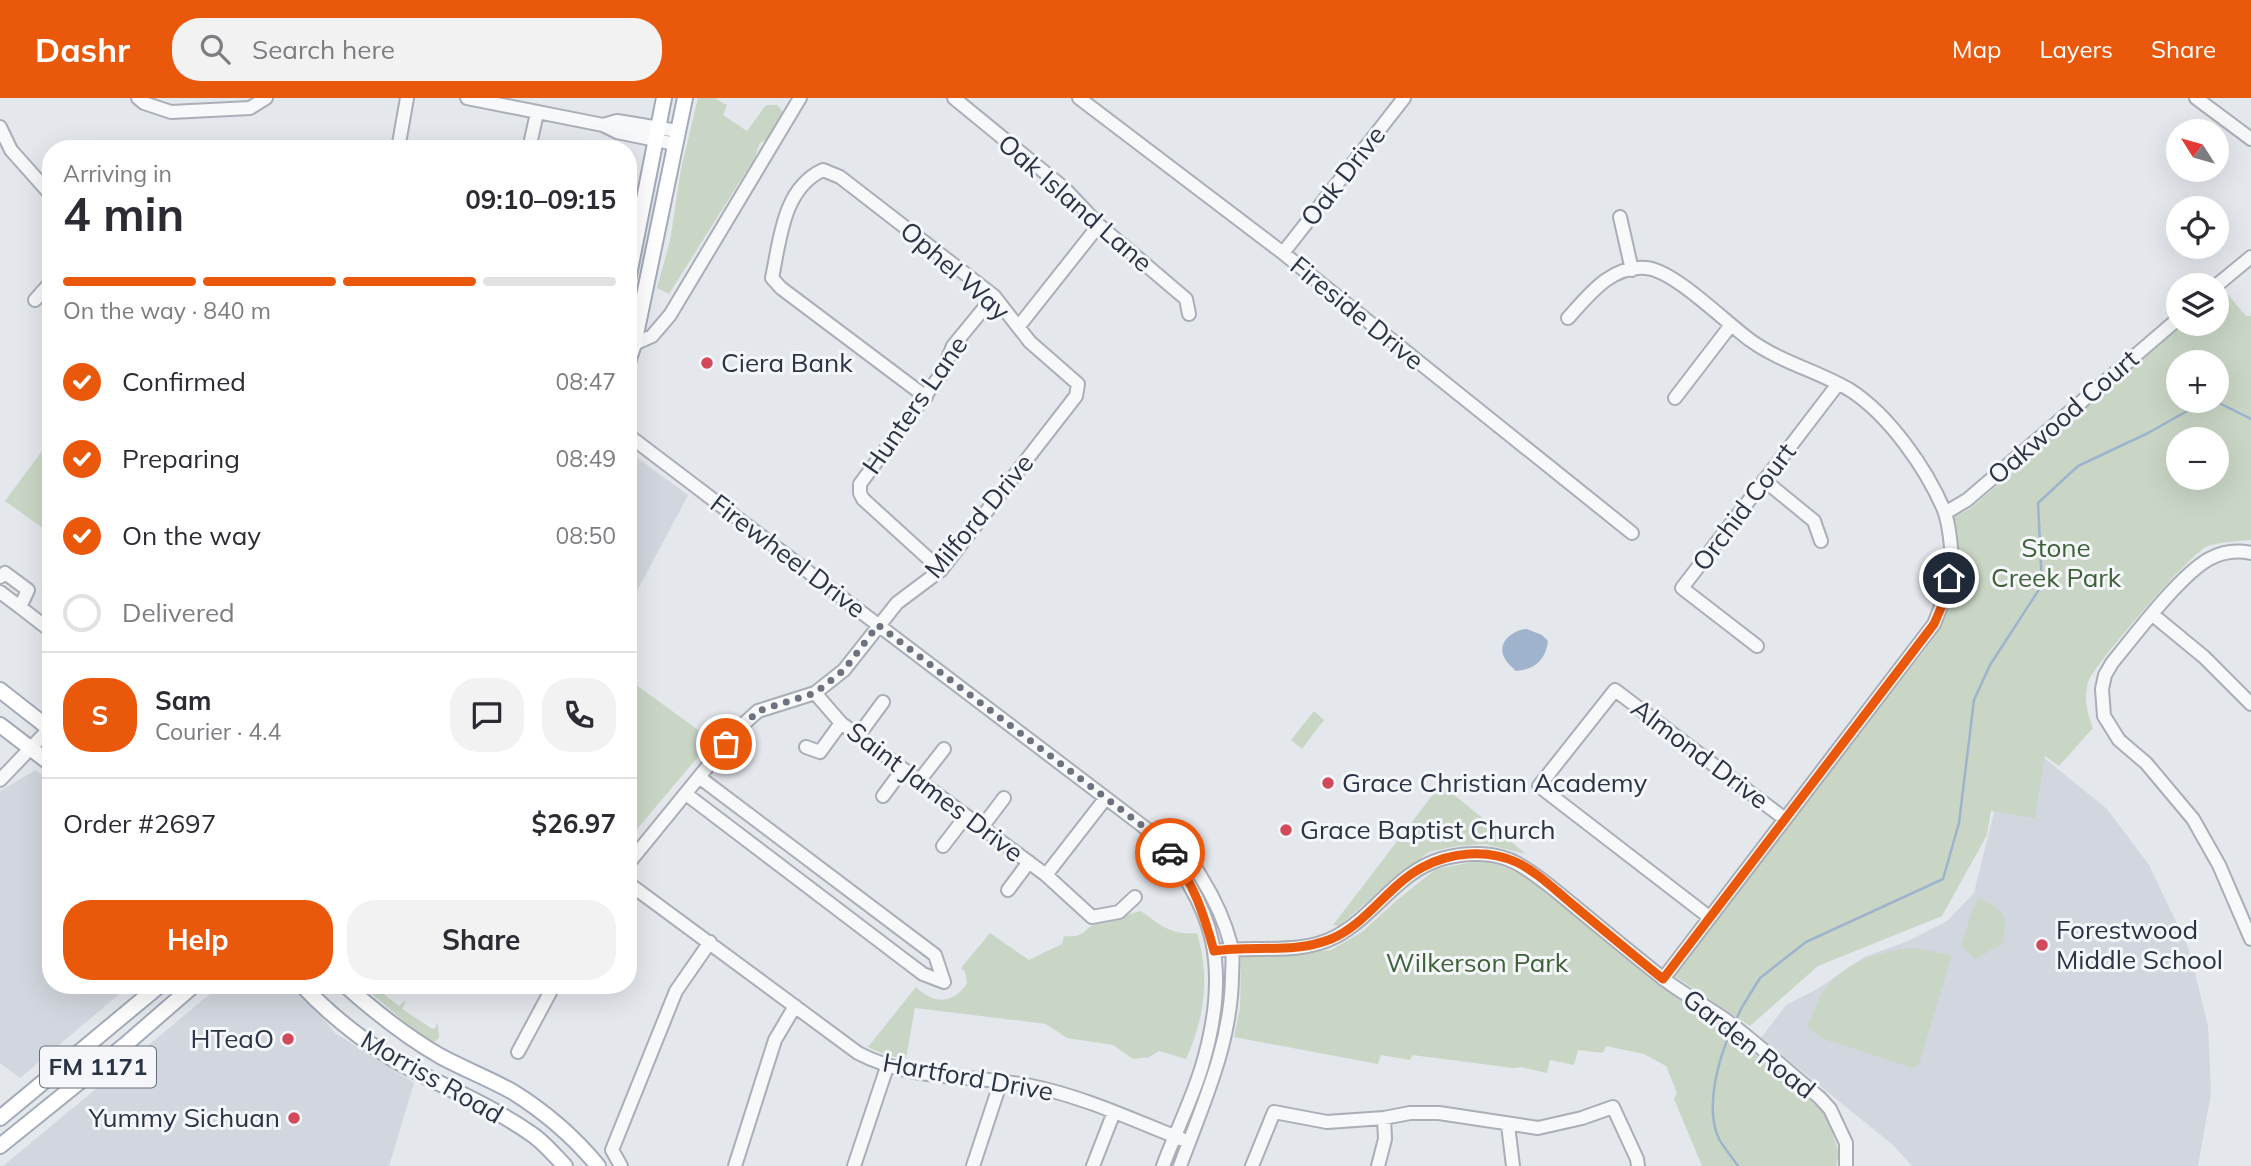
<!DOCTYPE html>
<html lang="en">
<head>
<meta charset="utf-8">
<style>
	body { margin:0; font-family:Mulish,sans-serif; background:#f2f2f3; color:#2b2b33; height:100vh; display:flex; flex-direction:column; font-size:26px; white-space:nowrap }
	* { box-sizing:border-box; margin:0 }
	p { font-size:23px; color:#7c7c81 }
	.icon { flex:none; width:38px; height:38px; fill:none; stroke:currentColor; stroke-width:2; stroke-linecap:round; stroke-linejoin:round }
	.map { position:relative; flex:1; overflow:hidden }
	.drawer { position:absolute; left:42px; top:42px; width:595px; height:854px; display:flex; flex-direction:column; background:#fff; border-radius:28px; box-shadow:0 7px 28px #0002 }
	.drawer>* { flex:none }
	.needle { width:46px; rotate:307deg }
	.fabs { position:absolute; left:2166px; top:21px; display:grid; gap:14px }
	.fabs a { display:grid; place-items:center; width:63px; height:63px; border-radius:50%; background:#fff; box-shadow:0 7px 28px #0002; font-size:35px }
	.pin { position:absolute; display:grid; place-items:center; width:60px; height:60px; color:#fff; margin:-30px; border:4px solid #fff; border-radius:50%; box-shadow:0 2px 7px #0007 }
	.courier { position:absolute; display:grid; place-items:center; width:70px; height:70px; margin:-35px; border:5px solid #ea580c; border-radius:50%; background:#fff; color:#222; box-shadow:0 2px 9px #0007 }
	.overview em { font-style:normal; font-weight:700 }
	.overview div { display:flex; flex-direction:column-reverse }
	.overview { display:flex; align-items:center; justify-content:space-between; height:119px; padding:0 21px }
	h1 { font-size:46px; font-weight:700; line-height:52px }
	.bar { display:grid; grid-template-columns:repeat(4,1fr); gap:10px 7px; align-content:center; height:84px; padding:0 21px }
	.bar i { height:9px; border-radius:5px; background:#e1e1e2 }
	.bar .active { background:#ea580c }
	.bar p { grid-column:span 4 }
	.line { display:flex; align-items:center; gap:18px; padding:0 21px; border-top:2px solid #e1e1e2 }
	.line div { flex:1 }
	.round { display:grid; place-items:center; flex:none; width:74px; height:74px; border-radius:28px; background:#f2f2f3 }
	ol { padding:0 21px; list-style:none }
	li { display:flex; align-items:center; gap:21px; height:77px }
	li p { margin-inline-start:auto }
	li .icon { padding:7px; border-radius:50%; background:#ea580c; color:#fff; stroke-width:4 }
	li:last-child { color:#7c7c81 }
	li i { width:38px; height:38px; border:4px solid #e1e1e2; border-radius:50% }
	.button { display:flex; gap:14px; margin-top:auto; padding:14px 21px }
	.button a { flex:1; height:80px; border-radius:28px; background:#ea580c; color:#fff; font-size:28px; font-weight:700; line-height:80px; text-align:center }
	.button a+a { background:#f2f2f3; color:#2b2b33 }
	header { display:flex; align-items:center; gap:42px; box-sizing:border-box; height:98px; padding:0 35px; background:#ea580c; color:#fff }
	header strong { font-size:33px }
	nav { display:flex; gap:38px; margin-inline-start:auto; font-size:24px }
	.search { width:490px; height:63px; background:#f2f2f3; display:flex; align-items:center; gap:18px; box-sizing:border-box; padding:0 24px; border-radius:28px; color:#7c7c81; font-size:26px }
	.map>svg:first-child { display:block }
</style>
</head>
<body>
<header>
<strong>Dashr</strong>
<div class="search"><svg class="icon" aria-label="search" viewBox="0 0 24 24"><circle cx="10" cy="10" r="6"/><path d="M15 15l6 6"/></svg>Search here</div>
<nav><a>Map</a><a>Layers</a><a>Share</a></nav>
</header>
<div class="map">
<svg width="2251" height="1068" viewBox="0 0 2251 1068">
	<rect width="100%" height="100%" fill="#e4e7ec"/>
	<path fill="#d2d6de" d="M628,353L688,397L628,510Z
		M2006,629L2107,711L2149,767L2189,851L2208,928L2211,995L2198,1068H1912L1893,1047L1761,940L1786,907L1819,890L1864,859L1908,843L1947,823L1974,795L1996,706Z
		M36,672L51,684V887H130L20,980L0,965V693Z
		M221,887H295L335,935L414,985L389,1068H3Z"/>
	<path fill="#c9d6c5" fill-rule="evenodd" d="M698,0H714L727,7L723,17L747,33L766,7H777L785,16L775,37L760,45L754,61L669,196L657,190L670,143L681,71Z
		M2223,191L2246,218H2251V442C2239,443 2220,444 2208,448C2191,454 2097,564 2089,582C2083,599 2087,615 2093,630L2059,668L2045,658L2035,720L1991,713L1987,737L1942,818L1818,868L1750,928L1673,877L1933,541L1954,496L1959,456L1953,419L1970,411L2183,226H2217V196ZM2179,264H2217V303H2179ZM2179,341H2217V380H2179Z
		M51,341V436L5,403Z
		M628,581L712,642L628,742Z
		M1314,613L1324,622L1302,651L1291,642Z
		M1441,686L1526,756L1485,746L1457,748L1429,754L1390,784L1339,828L1333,827Z
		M1473,764H1495L1535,784L1673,897L1760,960L1827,1017L1839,1056L1836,1068H1702L1674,1001L1677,995L1666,968L1644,956L1606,948L1603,955L1578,952L1574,967L1550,962L1547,975L1521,969L1514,970L1412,957L1410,962L1381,957L1378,966L1234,939L1240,910L1241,854L1287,856L1331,852L1362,834L1397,802L1436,771Z
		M1978,800C2005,812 2010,818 2001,847L1975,861L1961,848L1972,813Z
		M1141,813C1161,828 1171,837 1197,835C1210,879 1205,919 1186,961L1159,953L1149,959L1133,961L1113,947L1067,940L1046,926L915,910L906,960L888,958L868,949L916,889C934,907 954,906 967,885L965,873L961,870L990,835L1029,862L1062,846L1064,838C1087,840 1082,831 1096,826C1100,825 1104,825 1108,824C1119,821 1129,815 1141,813Z
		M1913,850L1952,857L1919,966L1913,970L1821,940L1807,928C1812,918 1816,907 1821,897C1841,865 1878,853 1913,850Z
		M362,887H372L399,908L404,903L406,904L402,911L431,930L434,931L438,925L439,940L433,945L422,939Z"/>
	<path fill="#9fb4cc" d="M1527,531L1542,537L1548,543C1546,562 1534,572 1516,573C1512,569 1506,564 1504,559C1497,543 1514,532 1527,531Z"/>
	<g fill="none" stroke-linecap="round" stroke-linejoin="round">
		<path stroke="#9fb4cc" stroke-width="2.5" d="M2215,303L2251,321
			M1735,924L1742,909L1760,880L1806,844L1943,781L1959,725L1974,602L1990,567L2042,487L2038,405L2078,368L2148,335L2205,303
			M1732,930C1719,960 1704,1009 1719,1041C1724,1050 1732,1059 1738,1068"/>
		<g stroke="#a9aeb7" stroke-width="16">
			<path id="minor" d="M138,0L144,5L171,14L250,10L266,0
				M467,0L603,27L617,34L675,46
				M954,0L1065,91L1099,127L1186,201L1189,216
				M1079,0L1283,155L1632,435
				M2196,0L2251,41
				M603,27L617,23L678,33
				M0,29L11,52L51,97
				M398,51L407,0
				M529,51L537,15
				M1620,119L1632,172
				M1283,155L1404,0
				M2217,187L2251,159
				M35,202L51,184
				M1568,220C1589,197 1611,167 1646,170C1674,172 1725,224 1750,242C1780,264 1818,273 1850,292C1889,317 1926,370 1944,412C1948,423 1950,438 1951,449C1953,476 1944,502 1934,526L1663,881
				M1019,228L1099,127
				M634,246L652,238L670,217L800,0
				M1675,300L1731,227
				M628,337L1148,732C1217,807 1231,871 1202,968C1192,1002 1175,1035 1163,1068
				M1764,382L1814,423L1821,443
				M1945,415L1967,402L2179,220
				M2251,455C2237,452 2222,454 2209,461C2179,478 2135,537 2112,565L2105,577L2102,591L2104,618L2119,642L2146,665L2193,721L2219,767L2251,841
				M941,472L863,401L860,395V386L942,275L953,248L994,198
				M0,479L5,475L28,492L20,509L0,494
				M20,509L51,533
				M2153,517L2204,559L2251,606
				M1757,548L1682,490L1838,286
				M815,595L841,625L1046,777L1092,819L1119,814L1135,799
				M858,638L883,604
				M806,649L820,654L841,625
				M0,682L51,629
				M919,683L944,651
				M686,696L911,867L923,876L944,884L935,857L699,679
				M883,698L903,671
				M982,729L1004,700
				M1148,732C1173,735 1190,759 1201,779C1214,800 1225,824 1231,847C1234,857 1232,869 1232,879C1231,946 1203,1006 1180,1068
				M943,748L966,718
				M628,766L739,630L758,613L815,595L844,572L897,505L941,472L1076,298L1078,286L1030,244L994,198L840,79L823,72C783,90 780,142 772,180L781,190L926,299
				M1046,777L1105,701
				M628,785L858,955C913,984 972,976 1031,988C1086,999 1137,1024 1189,1044
				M1008,792L1029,764
				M1709,819L1539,688L1615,592L1785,721
				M1215,853C1254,847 1298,858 1335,839C1374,819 1397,774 1441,761C1465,754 1496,753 1518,766C1538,777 1556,793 1573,807C1602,831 1631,855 1660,878C1682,896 1707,908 1730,925C1761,949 1790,975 1820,1000L1830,1011L1846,1045V1068
				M518,954L554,887
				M1508,1027L1513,1068
				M621,1068L612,1052L676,893L710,844
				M735,1068L775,942L795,908
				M854,1068L887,969
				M973,1068L1001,983
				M1093,1068L1114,1014
				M1252,1068L1274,1014L1327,1024L1384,1020L1410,1015H1439L1538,1030L1582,1020L1613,1009L1637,1061L1638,1068
				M1378,1068L1385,1041L1384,1020"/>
		</g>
		<g stroke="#a3abb8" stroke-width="18">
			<path id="major" d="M628,182L664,0
				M628,264L634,246L685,0
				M0,592L51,632
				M0,627L51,666
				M302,887C329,916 359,940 393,961C438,987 487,1005 530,1035C543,1043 554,1057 565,1068
				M345,887C374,913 407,939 440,958C464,971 490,981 513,994C545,1014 574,1039 598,1068
				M0,1020L160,887
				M0,1048L125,947L194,887"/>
		</g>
		<use href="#minor" stroke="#f7f8fa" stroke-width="12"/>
		<use href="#major" stroke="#fff" stroke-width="14"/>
	</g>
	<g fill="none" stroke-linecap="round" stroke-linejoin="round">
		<path stroke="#6c737f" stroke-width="7" stroke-dasharray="0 12.6" d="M726,646L758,613L815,595L844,572L878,527L1148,732L1170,755"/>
		<path stroke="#ea580c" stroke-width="9" d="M1170,755C1194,785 1204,817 1214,853C1253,847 1294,856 1331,841C1367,826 1388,787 1423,769C1451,754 1487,751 1516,764C1536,773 1555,792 1572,806C1602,831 1632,856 1663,881L1934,526L1944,503L1949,480"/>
	</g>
	<g fill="#d1495b" stroke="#f4f6f9" stroke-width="2.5">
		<circle cx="707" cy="265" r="7"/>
		<circle cx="1328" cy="685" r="7"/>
		<circle cx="1286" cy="732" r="7"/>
		<circle cx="2042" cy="847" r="7"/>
		<circle cx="288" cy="941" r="7"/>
		<circle cx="294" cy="1020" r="7"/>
	</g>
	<g text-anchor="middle" stroke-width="6" stroke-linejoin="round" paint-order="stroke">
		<rect fill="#f4f6f9" stroke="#676e7b" stroke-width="2" x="40" y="948.5" width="116" height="41" rx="5"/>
		<g font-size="24" font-weight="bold" fill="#2b3445">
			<text x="98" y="977">FM 1171</text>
		</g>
		<g font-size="26" fill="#2b3445" stroke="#f4f6f9">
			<text transform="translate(1343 78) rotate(-52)" y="9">Oak Drive</text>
			<text transform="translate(1075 105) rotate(41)" y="9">Oak Island Lane</text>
			<text transform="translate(955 173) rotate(41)" y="9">Ophel Way</text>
			<text transform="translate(1357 215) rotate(39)" y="9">Fireside Drive</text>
			<text transform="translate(915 307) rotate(-55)" y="9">Hunters Lane</text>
			<text transform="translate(2063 319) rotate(-41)" y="9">Oakwood Court</text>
			<text transform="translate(1744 409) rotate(-53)" y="9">Orchid Court</text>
			<text transform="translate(979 418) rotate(-50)" y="9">Milford Drive</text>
			<text transform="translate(788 458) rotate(37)" y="9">Firewheel Drive</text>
			<text transform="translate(1700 656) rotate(37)" y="9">Almond Drive</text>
			<text transform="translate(935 694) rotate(37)" y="9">Saint James Drive</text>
			<text transform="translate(1749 946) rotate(38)" y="9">Garden Road</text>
			<text transform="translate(432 979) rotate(30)" y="9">Morriss Road</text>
			<text transform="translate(968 979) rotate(10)" y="9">Hartford Drive</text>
		</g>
		<g font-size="26" fill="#2b3445" stroke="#f4f6f9" text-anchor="start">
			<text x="721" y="274">Ciera Bank</text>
			<text x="1342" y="694">Grace Christian Academy</text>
			<text x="1300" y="741">Grace Baptist Church</text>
			<text x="2056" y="841">Forestwood<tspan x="2056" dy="30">Middle School</tspan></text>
			<text x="274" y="950" text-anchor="end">HTeaO</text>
			<text x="280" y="1029" text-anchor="end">Yummy Sichuan</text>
		</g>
		<g font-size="26" fill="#3f6138" stroke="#f4f6f9">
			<text x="2056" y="459">Stone<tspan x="2056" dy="30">Creek Park</tspan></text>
			<text x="1477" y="874">Wilkerson Park</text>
		</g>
	</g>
</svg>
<div class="fabs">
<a><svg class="needle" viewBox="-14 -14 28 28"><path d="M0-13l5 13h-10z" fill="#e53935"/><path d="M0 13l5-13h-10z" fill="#7c7c81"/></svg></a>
<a><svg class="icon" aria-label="locate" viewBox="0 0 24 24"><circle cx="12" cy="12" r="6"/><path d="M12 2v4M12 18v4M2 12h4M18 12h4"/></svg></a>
<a><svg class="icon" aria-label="layers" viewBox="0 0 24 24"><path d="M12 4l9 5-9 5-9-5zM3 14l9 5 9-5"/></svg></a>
<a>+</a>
<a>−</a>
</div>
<div class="pin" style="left:726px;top:646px;background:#ea580c"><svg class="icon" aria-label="bag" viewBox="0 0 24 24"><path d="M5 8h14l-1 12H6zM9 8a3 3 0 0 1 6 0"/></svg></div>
<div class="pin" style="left:1949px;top:480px;background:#1f2937"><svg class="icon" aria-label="home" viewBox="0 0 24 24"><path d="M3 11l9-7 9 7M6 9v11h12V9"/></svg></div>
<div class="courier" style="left:1170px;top:755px"><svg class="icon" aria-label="car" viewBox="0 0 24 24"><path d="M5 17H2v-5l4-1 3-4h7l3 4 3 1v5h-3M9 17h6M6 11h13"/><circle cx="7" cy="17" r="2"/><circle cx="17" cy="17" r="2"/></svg></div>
<section class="drawer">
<div class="overview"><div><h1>4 min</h1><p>Arriving in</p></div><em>09:10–09:15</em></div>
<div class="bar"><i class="active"></i><i class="active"></i><i class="active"></i><i></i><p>On the way · 840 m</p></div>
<ol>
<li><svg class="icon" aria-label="check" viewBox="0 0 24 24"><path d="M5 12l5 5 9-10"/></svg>Confirmed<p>08:47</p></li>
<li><svg class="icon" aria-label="check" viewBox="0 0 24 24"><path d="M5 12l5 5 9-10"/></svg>Preparing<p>08:49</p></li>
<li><svg class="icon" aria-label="check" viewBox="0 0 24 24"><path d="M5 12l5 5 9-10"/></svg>On the way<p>08:50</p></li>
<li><i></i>Delivered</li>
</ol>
<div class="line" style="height:126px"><b class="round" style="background:#ea580c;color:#fff">S</b><div><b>Sam</b><p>Courier · 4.4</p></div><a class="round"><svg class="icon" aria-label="chat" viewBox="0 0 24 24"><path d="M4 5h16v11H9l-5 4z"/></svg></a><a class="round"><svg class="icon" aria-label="phone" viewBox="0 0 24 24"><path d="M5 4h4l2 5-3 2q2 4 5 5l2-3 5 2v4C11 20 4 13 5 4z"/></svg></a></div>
<div class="line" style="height:91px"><div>Order #2697</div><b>$26.97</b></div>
<div class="button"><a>Help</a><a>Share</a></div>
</section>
</div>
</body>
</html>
